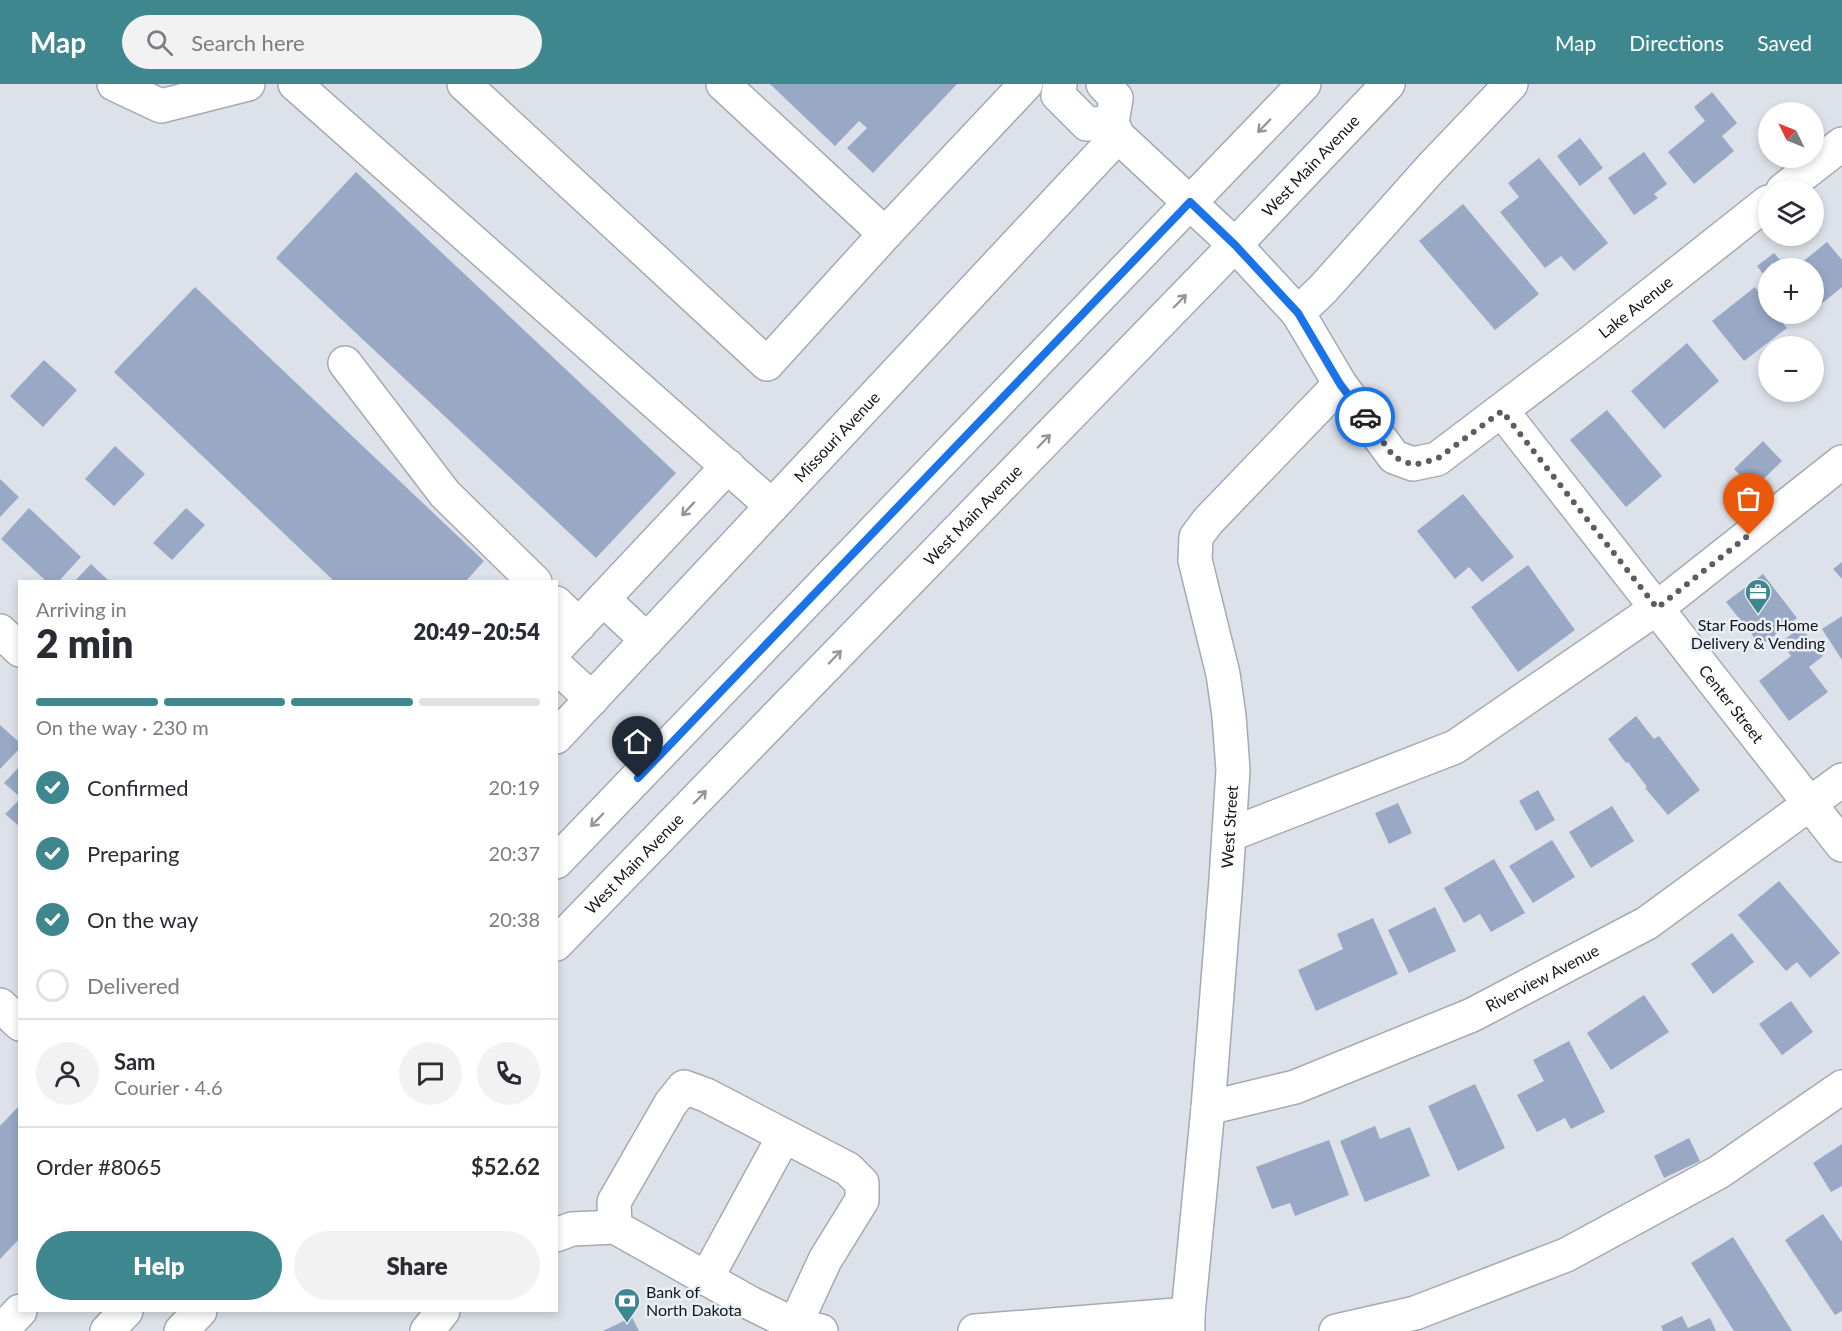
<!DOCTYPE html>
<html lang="en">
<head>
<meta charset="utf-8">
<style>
	body { margin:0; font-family:Lato,sans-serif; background:#f2f2f3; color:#2b2b33; height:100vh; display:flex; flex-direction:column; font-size:22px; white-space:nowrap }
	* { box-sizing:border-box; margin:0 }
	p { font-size:20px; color:#7c7c81 }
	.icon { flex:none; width:33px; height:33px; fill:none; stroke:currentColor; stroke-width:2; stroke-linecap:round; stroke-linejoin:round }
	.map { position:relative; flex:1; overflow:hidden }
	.side { position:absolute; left:18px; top:496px; width:540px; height:732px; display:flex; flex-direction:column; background:#fff; border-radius:0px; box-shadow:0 3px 9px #0003 }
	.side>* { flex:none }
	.needle { width:39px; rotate:313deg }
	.controls { position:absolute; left:1758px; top:18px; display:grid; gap:12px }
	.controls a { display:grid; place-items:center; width:66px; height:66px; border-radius:50%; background:#fff; box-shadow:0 3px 9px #0003; font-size:30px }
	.pin { position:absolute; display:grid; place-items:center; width:51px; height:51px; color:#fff; margin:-62px -26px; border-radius:50% 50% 50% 0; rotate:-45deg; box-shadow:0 0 6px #0007 }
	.pin .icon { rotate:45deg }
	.courier { position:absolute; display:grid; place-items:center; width:60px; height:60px; margin:-30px; border:4px solid #1a73e8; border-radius:50%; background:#fff; color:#222; box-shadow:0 2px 8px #0007 }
	.head em { font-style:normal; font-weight:800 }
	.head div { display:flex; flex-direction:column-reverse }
	.head { display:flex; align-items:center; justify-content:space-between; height:102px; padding:0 18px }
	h1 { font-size:39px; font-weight:800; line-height:45px }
	.bar { display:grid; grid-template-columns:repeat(4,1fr); gap:9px 6px; align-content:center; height:72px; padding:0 18px }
	.bar i { height:8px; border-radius:4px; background:#e1e1e2 }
	.bar .active { background:#3f878e }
	.bar p { grid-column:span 4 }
	.line { display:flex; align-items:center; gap:15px; padding:0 18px; border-top:2px solid #e1e1e2 }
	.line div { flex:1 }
	.round { display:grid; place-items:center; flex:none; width:63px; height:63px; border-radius:32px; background:#f2f2f3 }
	ol { padding:0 18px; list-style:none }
	li { display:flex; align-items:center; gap:18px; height:66px }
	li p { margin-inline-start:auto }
	li .icon { padding:6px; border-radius:50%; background:#3f878e; color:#fff; stroke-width:4 }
	li:last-child { color:#7c7c81 }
	li i { width:33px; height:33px; border:3px solid #e1e1e2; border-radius:50% }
	.button { display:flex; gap:12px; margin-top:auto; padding:12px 18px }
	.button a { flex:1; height:69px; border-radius:36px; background:#3f878e; color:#fff; font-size:24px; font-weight:800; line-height:69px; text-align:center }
	.button a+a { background:#f2f2f3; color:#2b2b33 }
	header { display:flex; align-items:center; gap:36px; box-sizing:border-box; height:84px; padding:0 30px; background:#3f878e; color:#fff }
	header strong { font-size:28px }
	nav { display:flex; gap:33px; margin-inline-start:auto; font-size:21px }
	.search { width:420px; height:54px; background:#f2f2f3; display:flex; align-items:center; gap:15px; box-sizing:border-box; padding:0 21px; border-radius:33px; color:#7c7c81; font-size:22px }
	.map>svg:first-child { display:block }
</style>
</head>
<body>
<header>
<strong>Map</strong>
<div class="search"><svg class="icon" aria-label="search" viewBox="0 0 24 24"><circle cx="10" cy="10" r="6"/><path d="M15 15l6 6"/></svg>Search here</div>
<nav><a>Map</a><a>Directions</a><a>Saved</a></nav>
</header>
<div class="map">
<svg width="1842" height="1247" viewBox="0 0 1842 1247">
	<rect width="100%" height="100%" fill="#dde2ea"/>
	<path fill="#98a8c5" d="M770,0H957L873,89L847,64L867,44L859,37L835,62Z
		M1712,8L1737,39L1722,52L1734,67L1694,100L1668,68L1705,37L1694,23Z
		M1580,54L1603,84L1580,102L1557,72Z
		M1644,68L1667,100L1654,110L1658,114L1634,131L1608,94Z
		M1539,74L1608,159L1574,187L1561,172L1545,184L1500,128L1519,113L1508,99Z
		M356,88L676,389L596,474L276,174Z
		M1463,120L1539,210L1495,246L1419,157Z
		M1827,158L1842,176V203L1814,226V184H1795Z
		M1774,169L1787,184H1768V196L1757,182Z
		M195,203L484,477L465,498H335L114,288Z
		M1755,203L1768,221V230H1775L1787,244L1744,277L1712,237Z
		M1687,259L1719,297L1664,345L1631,307Z
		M44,276L77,306L43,343L10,312Z
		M1607,326L1662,392L1626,423L1570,356Z
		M1763,357L1782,377L1753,405L1734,385Z
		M115,362L145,390L114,422L85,395Z
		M0,395L19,413L0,433Z
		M1463,410L1514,473L1482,498L1469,483L1455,495L1417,447Z
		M29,424L81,473L58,498H47L1,455Z
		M186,424L205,441L172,476L153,459Z
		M1842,478V495L1833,485Z
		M91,480L110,498H74Z
		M1528,481L1575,546L1518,588L1471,523Z
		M1763,490L1797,534L1761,562L1726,518Z
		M1842,532V576L1822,545Z
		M1801,543L1823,572L1809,583L1828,608L1789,637L1759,597L1791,572L1781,558Z
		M1636,632L1654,655L1659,652L1700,706L1668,731L1645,704L1647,703L1628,678L1626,679L1608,655Z
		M0,641L20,659V664L0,685Z
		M20,682V713L4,699Z
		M1538,706L1555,736L1536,747L1519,717Z
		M20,715V743L5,730Z
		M1398,719L1412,749L1389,760L1375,729Z
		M1612,722L1634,757L1591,784L1569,748Z
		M1552,756L1575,793L1533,819L1509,782Z
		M1494,775L1525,829L1491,848L1480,830L1464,839L1444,804Z
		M1779,797L1840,869L1810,894L1797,878L1786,887L1738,831Z
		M1435,823L1456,867L1409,889L1388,846Z
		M1373,834L1398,890L1316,927L1298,886L1343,865L1337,850Z
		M1732,849L1754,878L1713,910L1691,880Z
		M1644,911L1669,948L1611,986L1587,949Z
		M1791,917L1813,948L1782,971L1759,940Z
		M1569,957L1605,1028L1571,1045L1565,1034L1537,1048L1517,1011L1544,997L1533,976Z
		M1475,1000L1505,1064L1458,1087L1428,1022Z
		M20,1021V1154L0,1175V1042Z
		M1375,1042L1380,1055L1410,1043L1430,1092L1365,1118L1340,1057Z
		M1689,1054L1700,1077L1664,1094L1654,1072Z
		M1329,1056L1349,1111L1295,1132L1290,1119L1272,1125L1256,1083Z
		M1842,1060V1102L1831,1108L1813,1079Z
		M1823,1130L1842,1158V1227L1835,1231L1785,1156Z
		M1733,1153L1792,1247H1734L1691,1179Z
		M1682,1232L1688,1244L1710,1234L1716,1247H1663L1661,1242Z
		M632,1233L639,1247H603Z"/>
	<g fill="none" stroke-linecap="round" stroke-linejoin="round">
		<g stroke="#a5a9b1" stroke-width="36">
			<g id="minor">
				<path d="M114,0L161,22L248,0"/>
				<path d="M295,0L772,422"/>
				<path d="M464,0L767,280L885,150L723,0"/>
				<path d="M1060,0L1058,11L1087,40L1112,39L1116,14L1103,0"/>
				<path id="s1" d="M1112,39L1118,52L1235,161L1298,229L1340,300L1394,373L1413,380L1437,375L1590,259L1768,118"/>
				<path d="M1783,106L1842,60"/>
				<path d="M885,150L1026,0"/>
				<path d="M1298,229L1323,205L1431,84L1511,0"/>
				<path d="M345,279L445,410L535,498"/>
				<path id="s2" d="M1502,327L1842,761"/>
				<path d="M603,515L728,382"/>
				<path d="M556,519L579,541"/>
				<path d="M0,547L20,566"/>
				<path d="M556,565L603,515L647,556"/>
				<path d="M556,582L592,615"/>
				<path id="s3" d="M556,653L1118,52"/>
				<path d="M1229,751L1455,663L1657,524L1842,378"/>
				<path d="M0,921L20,940"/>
				<path id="s4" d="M1208,1024L1295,1003L1472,931L1647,839L1842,696"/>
				<path d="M615,1143L614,1118L671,1019L684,1003L706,1011L848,1085L862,1099V1116L825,1176L795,1241"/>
				<path d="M556,1151L572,1145L615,1143L750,1219L795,1241L821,1247"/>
				<path d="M706,1195L784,1052"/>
				<path d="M1,1247L20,1227"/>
				<path d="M427,1247L443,1227"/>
				<path d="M975,1247L1188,1230"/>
				<path id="s5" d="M1188,1247V1230L1208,1024L1226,796L1233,686L1229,632L1223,590L1195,476L1196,453L1208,437L1340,300"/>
				<path d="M1336,1247L1415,1229L1566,1171L1719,1088L1842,1003"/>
			</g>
		</g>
		<g stroke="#a5a9b1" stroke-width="36">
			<g id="major">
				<path d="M556,778L1304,0"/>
				<path id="s6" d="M556,860L1235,161L1388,0"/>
				<path d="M107,1247L126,1227"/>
				<path d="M181,1247L200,1227"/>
			</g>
		</g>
		<use href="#minor" stroke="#fff" stroke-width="33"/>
		<use href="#major" stroke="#fff" stroke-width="33"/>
	</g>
	<defs><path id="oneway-shaft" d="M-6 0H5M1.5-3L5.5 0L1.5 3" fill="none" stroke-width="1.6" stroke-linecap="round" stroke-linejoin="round" transform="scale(1.5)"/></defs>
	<g stroke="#959698">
		<use href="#oneway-shaft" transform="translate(1264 42) rotate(134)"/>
		<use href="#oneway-shaft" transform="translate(1180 217) rotate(-46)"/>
		<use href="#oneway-shaft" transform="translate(1044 357) rotate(-46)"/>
		<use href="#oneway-shaft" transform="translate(688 425) rotate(133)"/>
		<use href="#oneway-shaft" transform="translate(835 573) rotate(-46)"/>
		<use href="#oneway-shaft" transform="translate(700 713) rotate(-46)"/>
		<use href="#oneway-shaft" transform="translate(597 736) rotate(134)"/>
	</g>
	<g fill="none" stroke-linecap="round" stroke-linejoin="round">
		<path stroke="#5a5d62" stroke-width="6" stroke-dasharray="0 10.8" d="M1365,333L1394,373L1413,381L1437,375L1502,327L1657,524L1749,451"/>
		<path stroke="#1a73e8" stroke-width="8" d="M638,694L1190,118L1235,161L1298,229L1340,300L1365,333"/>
	</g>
	<defs>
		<g id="office-pin" transform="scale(1.35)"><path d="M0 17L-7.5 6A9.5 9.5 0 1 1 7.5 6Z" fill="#3f878e" stroke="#eaeff7"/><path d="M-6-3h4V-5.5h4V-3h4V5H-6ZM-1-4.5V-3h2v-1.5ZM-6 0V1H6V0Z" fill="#fff"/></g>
		<g id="bank-pin" transform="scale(1.35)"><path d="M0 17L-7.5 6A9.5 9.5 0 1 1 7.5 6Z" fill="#3f878e" stroke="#eaeff7"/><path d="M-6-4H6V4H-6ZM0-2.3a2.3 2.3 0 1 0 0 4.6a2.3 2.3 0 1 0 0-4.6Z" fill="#fff"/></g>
	</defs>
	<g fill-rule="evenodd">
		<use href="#office-pin" x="1758" y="508"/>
		<use href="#bank-pin" x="627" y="1217"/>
	</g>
	<g text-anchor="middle" stroke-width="5" stroke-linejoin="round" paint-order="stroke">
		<g font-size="16" fill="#141619" stroke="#eaeff7">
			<text dy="6" stroke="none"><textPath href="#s6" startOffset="1084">West Main Avenue</textPath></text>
			<text dy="6" stroke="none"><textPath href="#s1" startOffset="735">Lake Avenue</textPath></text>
			<text dy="6" stroke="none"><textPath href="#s3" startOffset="411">Missouri Avenue</textPath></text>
			<text dy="6" stroke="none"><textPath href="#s6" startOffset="598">West Main Avenue</textPath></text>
			<text dy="6" stroke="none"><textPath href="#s2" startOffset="372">Center Street</textPath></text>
			<text dy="6" stroke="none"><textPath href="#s5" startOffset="506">West Street</textPath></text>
			<text dy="6" stroke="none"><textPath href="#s6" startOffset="112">West Main Avenue</textPath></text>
			<text dy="6" stroke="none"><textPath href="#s4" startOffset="360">Riverview Avenue</textPath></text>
		</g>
		<g font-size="16" fill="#141619" stroke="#eaeff7">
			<text x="1758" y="547">Star Foods Home<tspan x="1758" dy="18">Delivery &amp; Vending</tspan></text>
			<text x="646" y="1214" text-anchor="start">Bank of<tspan x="646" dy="18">North Dakota</tspan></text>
		</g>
	</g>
</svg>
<div class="controls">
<a><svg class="needle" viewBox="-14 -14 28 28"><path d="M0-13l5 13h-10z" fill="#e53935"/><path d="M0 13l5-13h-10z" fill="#7c7c81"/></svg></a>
<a><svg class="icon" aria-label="layers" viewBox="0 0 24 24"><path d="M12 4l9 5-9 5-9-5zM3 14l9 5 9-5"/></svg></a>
<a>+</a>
<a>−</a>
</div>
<div class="pin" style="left:1749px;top:451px;background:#ea580c"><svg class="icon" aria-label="bag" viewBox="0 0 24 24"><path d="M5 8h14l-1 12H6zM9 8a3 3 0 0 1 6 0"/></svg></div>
<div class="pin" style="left:638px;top:694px;background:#1f2937"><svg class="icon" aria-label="home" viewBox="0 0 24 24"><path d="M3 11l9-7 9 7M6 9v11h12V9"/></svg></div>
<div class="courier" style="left:1365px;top:333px"><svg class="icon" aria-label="car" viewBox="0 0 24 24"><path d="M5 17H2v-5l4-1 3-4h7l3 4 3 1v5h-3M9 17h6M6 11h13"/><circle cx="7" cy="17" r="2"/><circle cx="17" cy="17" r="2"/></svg></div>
<section class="side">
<div class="head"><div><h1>2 min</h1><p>Arriving in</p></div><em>20:49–20:54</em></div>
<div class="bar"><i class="active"></i><i class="active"></i><i class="active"></i><i></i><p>On the way · 230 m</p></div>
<ol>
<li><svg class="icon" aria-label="check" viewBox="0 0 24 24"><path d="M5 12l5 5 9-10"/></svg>Confirmed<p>20:19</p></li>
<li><svg class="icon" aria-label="check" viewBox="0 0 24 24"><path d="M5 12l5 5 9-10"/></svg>Preparing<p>20:37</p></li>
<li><svg class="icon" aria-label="check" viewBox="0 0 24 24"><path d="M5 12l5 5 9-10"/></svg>On the way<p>20:38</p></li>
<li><i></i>Delivered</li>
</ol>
<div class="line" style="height:108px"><a class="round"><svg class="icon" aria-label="person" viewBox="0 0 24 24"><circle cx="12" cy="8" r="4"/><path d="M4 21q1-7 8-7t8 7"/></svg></a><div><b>Sam</b><p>Courier · 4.6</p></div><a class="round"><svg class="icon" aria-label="chat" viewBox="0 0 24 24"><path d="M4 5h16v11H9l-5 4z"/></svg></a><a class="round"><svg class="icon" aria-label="phone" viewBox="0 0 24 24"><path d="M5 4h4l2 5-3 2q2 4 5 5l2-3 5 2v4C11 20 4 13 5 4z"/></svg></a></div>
<div class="line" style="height:78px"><div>Order #8065</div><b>$52.62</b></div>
<div class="button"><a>Help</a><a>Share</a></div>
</section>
</div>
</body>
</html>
